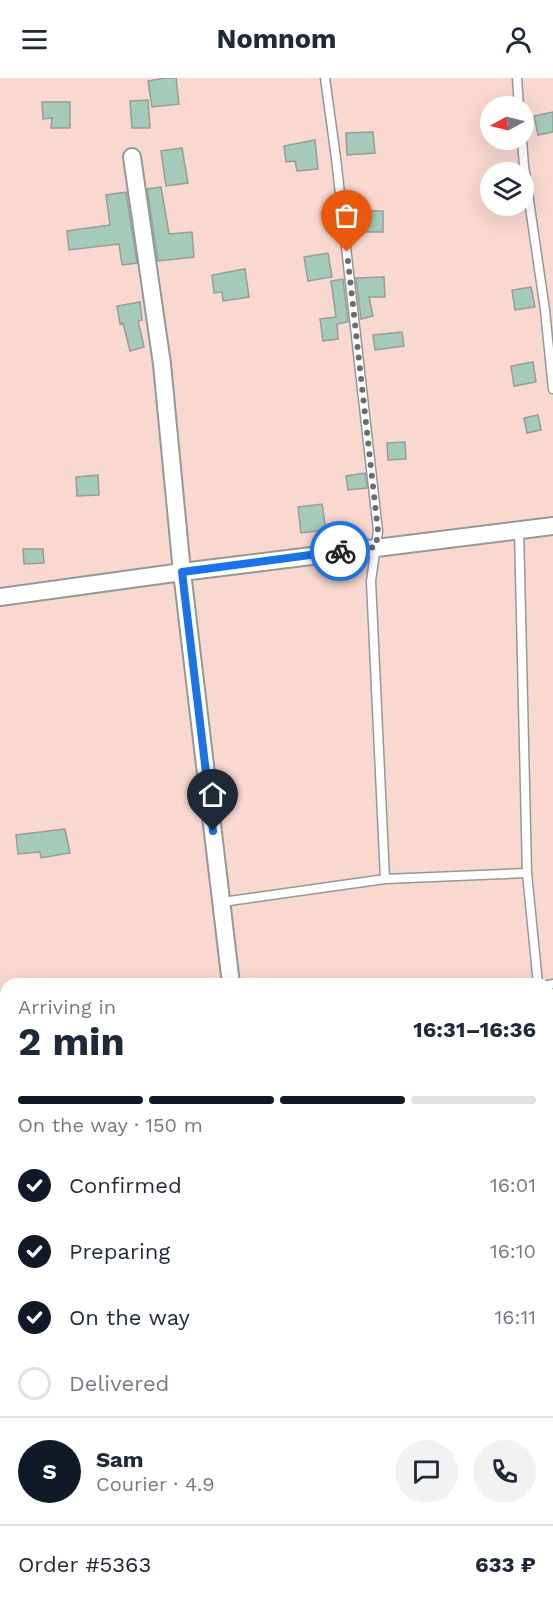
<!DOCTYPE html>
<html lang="en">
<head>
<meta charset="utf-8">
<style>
	body { margin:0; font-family:"Work Sans",sans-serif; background:#f2f2f3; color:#1f2937; height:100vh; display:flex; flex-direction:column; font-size:22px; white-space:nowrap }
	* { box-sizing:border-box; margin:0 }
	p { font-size:20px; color:#747a83 }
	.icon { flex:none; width:33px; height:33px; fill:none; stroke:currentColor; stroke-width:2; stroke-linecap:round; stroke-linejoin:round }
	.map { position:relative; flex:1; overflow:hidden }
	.panel { position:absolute; left:0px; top:900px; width:554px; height:636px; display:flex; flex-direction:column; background:#fff; border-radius:18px 18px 0 0; box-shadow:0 6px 24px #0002 }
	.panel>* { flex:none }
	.needle { width:39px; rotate:263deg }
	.fabs { position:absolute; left:480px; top:18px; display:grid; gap:12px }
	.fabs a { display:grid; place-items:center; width:54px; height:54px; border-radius:50%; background:#fff; box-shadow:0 6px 24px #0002; font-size:30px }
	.pin { position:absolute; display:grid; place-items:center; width:51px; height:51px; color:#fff; margin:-62px -26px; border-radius:50% 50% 50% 0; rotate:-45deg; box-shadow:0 0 6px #0007 }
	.pin .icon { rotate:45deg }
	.courier { position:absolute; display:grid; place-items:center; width:60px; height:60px; margin:-30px; border:4px solid #1a73e8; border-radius:50%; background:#fff; color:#222; box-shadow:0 2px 8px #0007 }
	.headline em { font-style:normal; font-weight:700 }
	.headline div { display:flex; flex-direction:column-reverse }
	.headline { display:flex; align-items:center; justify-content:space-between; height:102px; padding:0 18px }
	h1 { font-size:39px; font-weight:700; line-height:45px }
	.bar { display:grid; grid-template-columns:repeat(4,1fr); gap:9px 6px; align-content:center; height:72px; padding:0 18px }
	.bar i { height:8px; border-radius:4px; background:#e0e1e3 }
	.bar .selected { background:#111827 }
	.bar p { grid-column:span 4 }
	.line { display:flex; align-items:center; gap:15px; padding:0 18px; border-top:2px solid #e0e1e3 }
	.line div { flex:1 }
	.round { display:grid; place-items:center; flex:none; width:63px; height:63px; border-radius:32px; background:#f2f2f3 }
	ol { padding:0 18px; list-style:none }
	li { display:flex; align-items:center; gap:18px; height:66px }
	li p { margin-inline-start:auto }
	li .icon { padding:6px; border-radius:50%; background:#111827; color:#fff; stroke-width:4 }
	li:last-child { color:#747a83 }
	li i { width:33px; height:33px; border:3px solid #e0e1e3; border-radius:50% }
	header { display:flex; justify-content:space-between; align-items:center; height:78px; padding:0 18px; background:#fff; font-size:27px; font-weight:700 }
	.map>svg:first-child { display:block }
</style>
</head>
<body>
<header><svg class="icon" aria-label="menu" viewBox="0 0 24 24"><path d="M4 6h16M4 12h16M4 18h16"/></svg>Nomnom<svg class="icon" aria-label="person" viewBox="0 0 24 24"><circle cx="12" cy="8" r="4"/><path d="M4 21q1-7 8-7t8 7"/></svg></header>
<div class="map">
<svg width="553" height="1536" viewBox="0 0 553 1536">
	<rect width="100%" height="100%" fill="#ecf2ef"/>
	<path fill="#f8d8cf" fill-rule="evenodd" d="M0,0H553V1527L539,1536H408L406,1530H548V906H6V1408L0,1411ZM490,28H524V62H490ZM490,94H524V128H490Z"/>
	<path fill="#a4cbba" stroke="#989c9a" stroke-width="1.5" d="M165,0H176L179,26L152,29L148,3Z
		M148,22L150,50H132L130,23Z
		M42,24H70V50H51L52,40L43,41Z
		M553,34V54L538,57L534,38Z
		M373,54L375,75L347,77L346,55Z
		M315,62L318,91L297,93L295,83L286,84L284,68Z
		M182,70L188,105L166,108L161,73Z
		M161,109L169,156L192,154L194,179L158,183L147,111Z
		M126,114L137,185L122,187L119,166L69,172L67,153L110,147L106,117Z
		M362,133H383V154H362Z
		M328,175L332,199L308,203L304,179Z
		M245,191L249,219L223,223L222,214L214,215L212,197Z
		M384,199L385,219H369L373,238L361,241L356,200Z
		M343,201L348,244L337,246L338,261L323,263L320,241L336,239L331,203Z
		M531,209L535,229L515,232L512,212Z
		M140,224L142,242L138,243L144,269L130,273L123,245L120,246L117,228Z
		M402,254L404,268L375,272L373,257Z
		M533,284L536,304L514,308L511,288Z
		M538,337L541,352L527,355L524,340Z
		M405,364L406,381L388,382L387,365Z
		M365,395L367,410L348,412L346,398Z
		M98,397L99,417L77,418L76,399Z
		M322,426L326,452L301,455L298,429Z
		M23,471H43L44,485L24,486Z
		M65,751L70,775L41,780L40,774L18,776L16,757Z"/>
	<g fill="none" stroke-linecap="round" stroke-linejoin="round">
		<g stroke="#949997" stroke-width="11">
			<path id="lane" d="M325,0L336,80L378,453L371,503L385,801L527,795
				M517,0L519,28
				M522,62L524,88L545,232L553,311
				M519,451L527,795L538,906
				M222,824L385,801
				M548,907L553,906"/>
		</g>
		<g stroke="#949997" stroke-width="20">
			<path id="street" d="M132,79L162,286L182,494L231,906
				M0,519L182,494L553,448
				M0,1088H6
				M548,1481L553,1478
				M391,1530L393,1536
				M326,1536L345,1530
				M446,1536L457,1530"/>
		</g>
		<use href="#lane" stroke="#fff" stroke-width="8"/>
		<use href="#street" stroke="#fff" stroke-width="16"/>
	</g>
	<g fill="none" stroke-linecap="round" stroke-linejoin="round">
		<path stroke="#696d6b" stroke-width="6" stroke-dasharray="0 10.8" d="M340,473L376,469L378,453L347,174"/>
		<path stroke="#1a73e8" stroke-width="8" d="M213,753L182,494L340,473"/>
	</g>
</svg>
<div class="fabs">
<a><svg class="needle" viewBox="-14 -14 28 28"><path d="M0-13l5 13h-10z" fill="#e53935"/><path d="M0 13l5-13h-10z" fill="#747a83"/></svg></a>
<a><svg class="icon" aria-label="layers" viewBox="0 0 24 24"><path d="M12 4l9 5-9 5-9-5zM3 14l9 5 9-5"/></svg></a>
</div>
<div class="pin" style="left:347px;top:174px;background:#ea580c"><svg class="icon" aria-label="bag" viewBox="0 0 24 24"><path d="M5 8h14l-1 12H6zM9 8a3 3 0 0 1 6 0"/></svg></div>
<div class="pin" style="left:213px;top:753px;background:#1f2937"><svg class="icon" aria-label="home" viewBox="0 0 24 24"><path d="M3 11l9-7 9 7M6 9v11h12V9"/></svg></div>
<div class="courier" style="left:340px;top:473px"><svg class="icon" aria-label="bike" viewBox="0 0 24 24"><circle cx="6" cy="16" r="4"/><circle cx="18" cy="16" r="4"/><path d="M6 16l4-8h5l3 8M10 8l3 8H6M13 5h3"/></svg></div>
<section class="panel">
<div class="headline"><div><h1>2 min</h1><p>Arriving in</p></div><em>16:31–16:36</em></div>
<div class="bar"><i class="selected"></i><i class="selected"></i><i class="selected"></i><i></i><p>On the way · 150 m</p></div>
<ol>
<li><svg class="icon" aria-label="check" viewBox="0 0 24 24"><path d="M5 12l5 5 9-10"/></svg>Confirmed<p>16:01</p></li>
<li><svg class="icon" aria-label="check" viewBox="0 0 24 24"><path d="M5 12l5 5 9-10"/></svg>Preparing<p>16:10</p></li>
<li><svg class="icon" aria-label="check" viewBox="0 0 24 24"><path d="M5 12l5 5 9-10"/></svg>On the way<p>16:11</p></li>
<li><i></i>Delivered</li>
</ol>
<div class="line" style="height:108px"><b class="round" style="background:#111827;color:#fff">S</b><div><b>Sam</b><p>Courier · 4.9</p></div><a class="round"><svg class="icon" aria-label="chat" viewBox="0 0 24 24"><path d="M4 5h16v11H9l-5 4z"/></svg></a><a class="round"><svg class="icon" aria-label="phone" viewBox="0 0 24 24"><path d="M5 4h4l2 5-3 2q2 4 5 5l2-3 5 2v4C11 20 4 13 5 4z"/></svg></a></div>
<div class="line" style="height:78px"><div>Order #5363</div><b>633 ₽</b></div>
</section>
</div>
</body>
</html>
